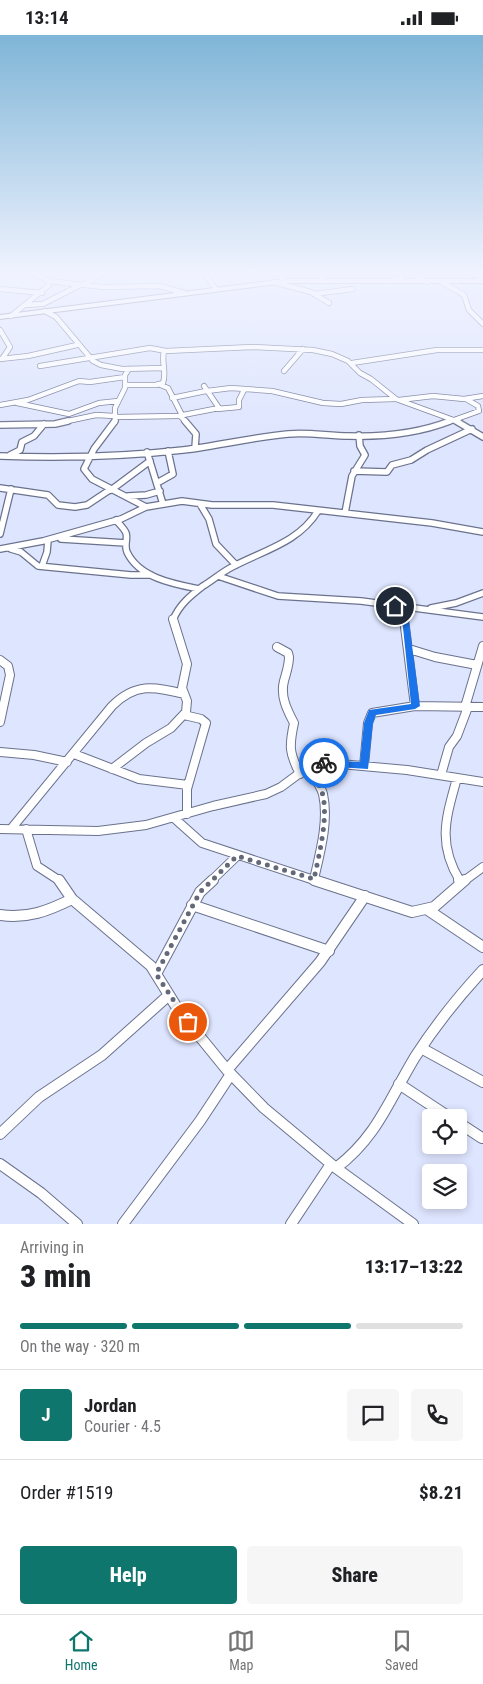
<!DOCTYPE html>
<html lang="en">
<head>
<meta charset="utf-8">
<style>
	body { margin:0; font-family:"Roboto Condensed",sans-serif; background:#f6f6f6; color:#202124; height:100vh; display:flex; flex-direction:column; font-size:19px; white-space:nowrap }
	* { box-sizing:border-box; margin:0 }
	p { font-size:16px; color:#757577 }
	.icon { flex:none; width:28px; height:28px; fill:none; stroke:currentColor; stroke-width:2; stroke-linecap:round; stroke-linejoin:round }
	.map { position:relative; height:1189px; overflow:hidden }
	.panel { display:flex; flex-direction:column; background:#fff; flex:1 }
	.panel>* { flex:none }
	.buttons { position:absolute; left:422px; top:1074px; display:grid; gap:10px }
	.buttons a { display:grid; place-items:center; width:45px; height:45px; border-radius:5px; background:#fff; box-shadow:0 2px 8px #0003; font-size:25px }
	.pin { position:absolute; display:grid; place-items:center; width:42px; height:42px; color:#fff; margin:-21px; border:2px solid #fff; border-radius:50%; box-shadow:0 1px 5px #0007 }
	.courier { position:absolute; display:grid; place-items:center; width:50px; height:50px; margin:-25px; border:4px solid #1a73e8; border-radius:50%; background:#fff; color:#222; box-shadow:0 1px 6px #0007 }
	.summary em { font-style:normal; font-weight:800 }
	.summary div { display:flex; flex-direction:column-reverse }
	.summary { display:flex; align-items:center; justify-content:space-between; height:85px; padding:0 20px }
	h1 { font-size:32px; font-weight:800; line-height:38px }
	.bar { display:grid; grid-template-columns:repeat(4,1fr); gap:8px 5px; align-content:center; height:60px; padding:0 20px }
	.bar i { height:6px; border-radius:4px; background:#e0e0e0 }
	.bar .active { background:#0f766e }
	.bar p { grid-column:span 4 }
	.line { display:flex; align-items:center; gap:12px; padding:0 20px; border-top:1px solid #e0e0e0 }
	.line div { flex:1 }
	.round { display:grid; place-items:center; flex:none; width:52px; height:52px; border-radius:5px; background:#f6f6f6 }
	.button { display:flex; gap:10px; margin-top:auto; padding:10px 20px }
	.button a { flex:1; height:58px; border-radius:5px; background:#0f766e; color:#fff; font-size:20px; font-weight:800; line-height:58px; text-align:center }
	.button a+a { background:#f6f6f6; color:#202124 }
	.status { display:flex; justify-content:space-between; align-items:center; height:35px; padding:0 25px; background:#fff; direction:ltr }
	.status svg { height:14px; fill:currentColor }
	.tabs { display:flex; justify-content:space-around; align-items:center; height:70px; border-top:1px solid #e0e0e0; background:#fff; font-size:14px; color:#757577 }
	.tabs a { display:grid; justify-items:center; gap:2px }
	.tabs .active { color:#0f766e }
	.map>svg:first-child { display:block }
</style>
</head>
<body>
<div class="status"><b>13:14</b><svg viewBox="0 0 49 12"><path d="M0 12V9h3v3zM5 12V6h3v6zM10 12V3h3v9zM15 12V0h3v12zM26 1h20v11H26zM47 4h2v5h-2z"/></svg></div>
<div class="map">
<svg width="483" height="1189" viewBox="0 0 483 1189">
	<rect width="100%" height="100%" fill="#dee5fe"/>
	<g fill="none" stroke-linecap="round" stroke-linejoin="round">
		<g stroke="#6b728d" stroke-width="6">
			<path id="minor-far3" d="M203,237L216,254
				M275,237L285,246
				M318,237L322,240V246
				M410,237L427,247
				M472,237L483,245
				M0,238L7,237
				M48,246L103,252L160,251L184,258
				M391,246L401,243L400,237
				M273,247L311,257L329,268
				M442,247L464,260L469,275L483,289
				M84,249L105,237
				M0,254L42,258
				M314,259L353,254
				M25,270L43,269L80,250
				M45,276L56,282L93,326L101,330L122,334L163,333
				M11,281L49,250L47,245L32,237
				M0,295L10,312L2,324
				M0,324L28,321L77,310
				M352,328L437,315H483
				M40,331L150,313L166,316L252,312L313,315L332,319L348,326L360,338L371,344L396,364L459,387
				M284,336L303,314
				M158,349L168,353L182,380
				M125,350H156L163,348C167,337 161,327 164,316
				M207,356L231,353L272,356L323,368L341,369L362,365L395,364
				M172,363L206,356
				M399,365L433,361L464,364L483,361
				M17,368L69,379L99,368L118,366
				M0,370L28,365L79,346L90,347L125,342
				M217,374L239,372V365L244,355
				M180,381L186,387
				M115,382L178,381L219,373L204,351
				M454,385L479,376L478,371L466,364
				M63,387L96,380L115,381
				M115,387V373L125,353V340L129,334
				M447,387L453,385"/>
		</g>
		<g stroke="#6b728d" stroke-width="8">
			<path id="minor-far2" d="M115,386L94,414L84,434L92,444L146,472
				M185,386L196,399L195,413
				M456,386L483,402
				M0,390L55,389L68,386
				M147,417L163,469
				M10,420L20,415L22,407L34,401L44,389
				M0,421C61,423 122,422 183,415C218,411 253,402 288,399C309,397 329,401 349,401C383,402 419,398 450,386
				M354,436L387,437L392,430L411,425L427,415L472,394
				M157,448L173,439L168,416
				M0,453L48,460L58,470L75,472L87,470L111,454
				M111,455L150,426
				M128,461L146,460L160,456
				M200,469L209,484L216,509L236,530
				M345,478L352,441L365,420L360,411L359,400
				M116,485C119,489 124,493 126,498C128,504 124,510 127,517C139,543 174,549 199,554
				M0,499L11,454
				M61,504L126,508
				M0,514L43,506L121,484L146,472L182,466L212,470H273L432,488L483,497
				M11,514L21,517L38,531L131,540H151
				M42,531L47,517L48,505
				M218,541L278,561L361,566L483,582
				M403,572L405,585
				M431,573L456,568L483,558
				M173,585C179,570 190,561 203,551C213,545 222,537 232,532C264,515 298,508 318,476"/>
		</g>
		<g stroke="#6b728d" stroke-width="10">
			<path id="minor-far1" d="M404,584L415,671
				M277,612L288,618L289,622C289,631 286,638 284,646C280,661 287,675 294,688C289,711 289,718 300,739
				M409,614L435,622L477,630
				M0,625L8,631L10,640L0,687
				M465,672L483,611
				M184,680L201,684L206,688L187,754V779
				M0,717L34,720L67,727
				M74,719L139,744L188,750
				M364,731L368,688L372,678L415,671L483,672
				M308,732C313,741 320,749 323,759C329,786 320,818 314,844
				M112,734L146,708L171,693L186,677L187,666L182,653L187,629L173,584
				M441,740L449,712L457,701L468,672
				M457,743C446,783 437,808 460,846
				M174,783L202,808L317,846
				M0,794L98,796L146,790L213,771L266,759L281,752L308,732L329,728L407,735L483,747
				M11,794L112,671C135,648 154,651 184,659
				M26,794L37,831L60,846
				M211,846L237,821
				M464,846L483,832"/>
		</g>
		<g stroke="#6b728d" stroke-width="12">
			<path id="minor" d="M59,845L72,864L151,931L179,976L227,1035L264,1073L336,1133L413,1189
				M314,845L412,877L434,872L465,845
				M459,845L461,848
				M192,870L329,916
				M428,875L483,912
				M0,880C27,884 48,876 72,864
				M156,939L200,857L213,845
				M421,1013L483,1047
				M227,1035L320,927L365,861
				M399,1049L449,1082
				M459,1088L482,1103
				M0,1099L39,1062L102,1020L169,960
				M0,1129L41,1158L77,1189
				M336,1133C377,1102 389,1065 415,1022C435,991 458,962 483,935
				M123,1189L200,1086L231,1039
				M291,1189L331,1129"/>
		</g>
		<g stroke="#6b728d" stroke-width="2">
			<path id="tertiary" d="M285,244H483V248H285L0,284V280Z"/>
		</g>
		<use href="#minor-far3" stroke="#fff" stroke-width="4.5"/>
		<use href="#minor-far2" stroke="#fff" stroke-width="5.5"/>
		<use href="#minor-far1" stroke="#fff" stroke-width="8"/>
		<use href="#minor" stroke="#fff" stroke-width="10"/>
		<use href="#tertiary" fill="#fff" fill-rule="evenodd"/>
	</g>
	<linearGradient id="sky" x2="0" y2="1"><stop stop-color="#7fb5d7"/><stop offset="0.59" stop-color="#f0f3ff"/><stop offset="1" stop-color="#f0f3ff" stop-opacity="0"/></linearGradient>
	<rect width="483" height="403" fill="url(#sky)"/>
	<path fill="#1a73e8" d="M392,569L403,570L407,572L420,671L415,674L376,680L373,688L368,734L321,731L320,728L324,725L360,727L364,688L369,675L411,669L402,583L400,574L392,573Z"/>
	<g fill="none" stroke-linecap="round" stroke-linejoin="round">
		<path stroke="#646979" stroke-width="5" stroke-dasharray="0 9" d="M188,987L156,939L200,857L237,821L314,844C319,820 328,784 323,761C321,751 313,741 308,732L324,728"/>
	</g>
</svg>
<div class="buttons">
<a><svg class="icon" aria-label="locate" viewBox="0 0 24 24"><circle cx="12" cy="12" r="6"/><path d="M12 2v4M12 18v4M2 12h4M18 12h4"/></svg></a>
<a><svg class="icon" aria-label="layers" viewBox="0 0 24 24"><path d="M12 4l9 5-9 5-9-5zM3 14l9 5 9-5"/></svg></a>
</div>
<div class="pin" style="left:188px;top:987px;background:#ea580c"><svg class="icon" aria-label="bag" viewBox="0 0 24 24"><path d="M5 8h14l-1 12H6zM9 8a3 3 0 0 1 6 0"/></svg></div>
<div class="pin" style="left:395px;top:571px;background:#1f2937"><svg class="icon" aria-label="home" viewBox="0 0 24 24"><path d="M3 11l9-7 9 7M6 9v11h12V9"/></svg></div>
<div class="courier" style="left:324px;top:728px"><svg class="icon" aria-label="bike" viewBox="0 0 24 24"><circle cx="6" cy="16" r="4"/><circle cx="18" cy="16" r="4"/><path d="M6 16l4-8h5l3 8M10 8l3 8H6M13 5h3"/></svg></div>
</div>
<section class="panel">
<div class="summary"><div><h1>3 min</h1><p>Arriving in</p></div><em>13:17–13:22</em></div>
<div class="bar"><i class="active"></i><i class="active"></i><i class="active"></i><i></i><p>On the way · 320 m</p></div>
<div class="line" style="height:90px"><b class="round" style="background:#0f766e;color:#fff">J</b><div><b>Jordan</b><p>Courier · 4.5</p></div><a class="round"><svg class="icon" aria-label="chat" viewBox="0 0 24 24"><path d="M4 5h16v11H9l-5 4z"/></svg></a><a class="round"><svg class="icon" aria-label="phone" viewBox="0 0 24 24"><path d="M5 4h4l2 5-3 2q2 4 5 5l2-3 5 2v4C11 20 4 13 5 4z"/></svg></a></div>
<div class="line" style="height:65px"><div>Order #1519</div><b>$8.21</b></div>
<div class="button"><a>Help</a><a>Share</a></div>
</section>
<nav class="tabs">
<a class="active"><svg class="icon" aria-label="home" viewBox="0 0 24 24"><path d="M3 11l9-7 9 7M6 9v11h12V9"/></svg>Home</a>
<a><svg class="icon" aria-label="map" viewBox="0 0 24 24"><path d="M3 6l6-2 6 2 6-2v14l-6 2-6-2-6 2zM9 4v14M15 6v14"/></svg>Map</a>
<a><svg class="icon" aria-label="saved" viewBox="0 0 24 24"><path d="M7 4h10v16l-5-4-5 4z"/></svg>Saved</a>
</nav>
</body>
</html>
